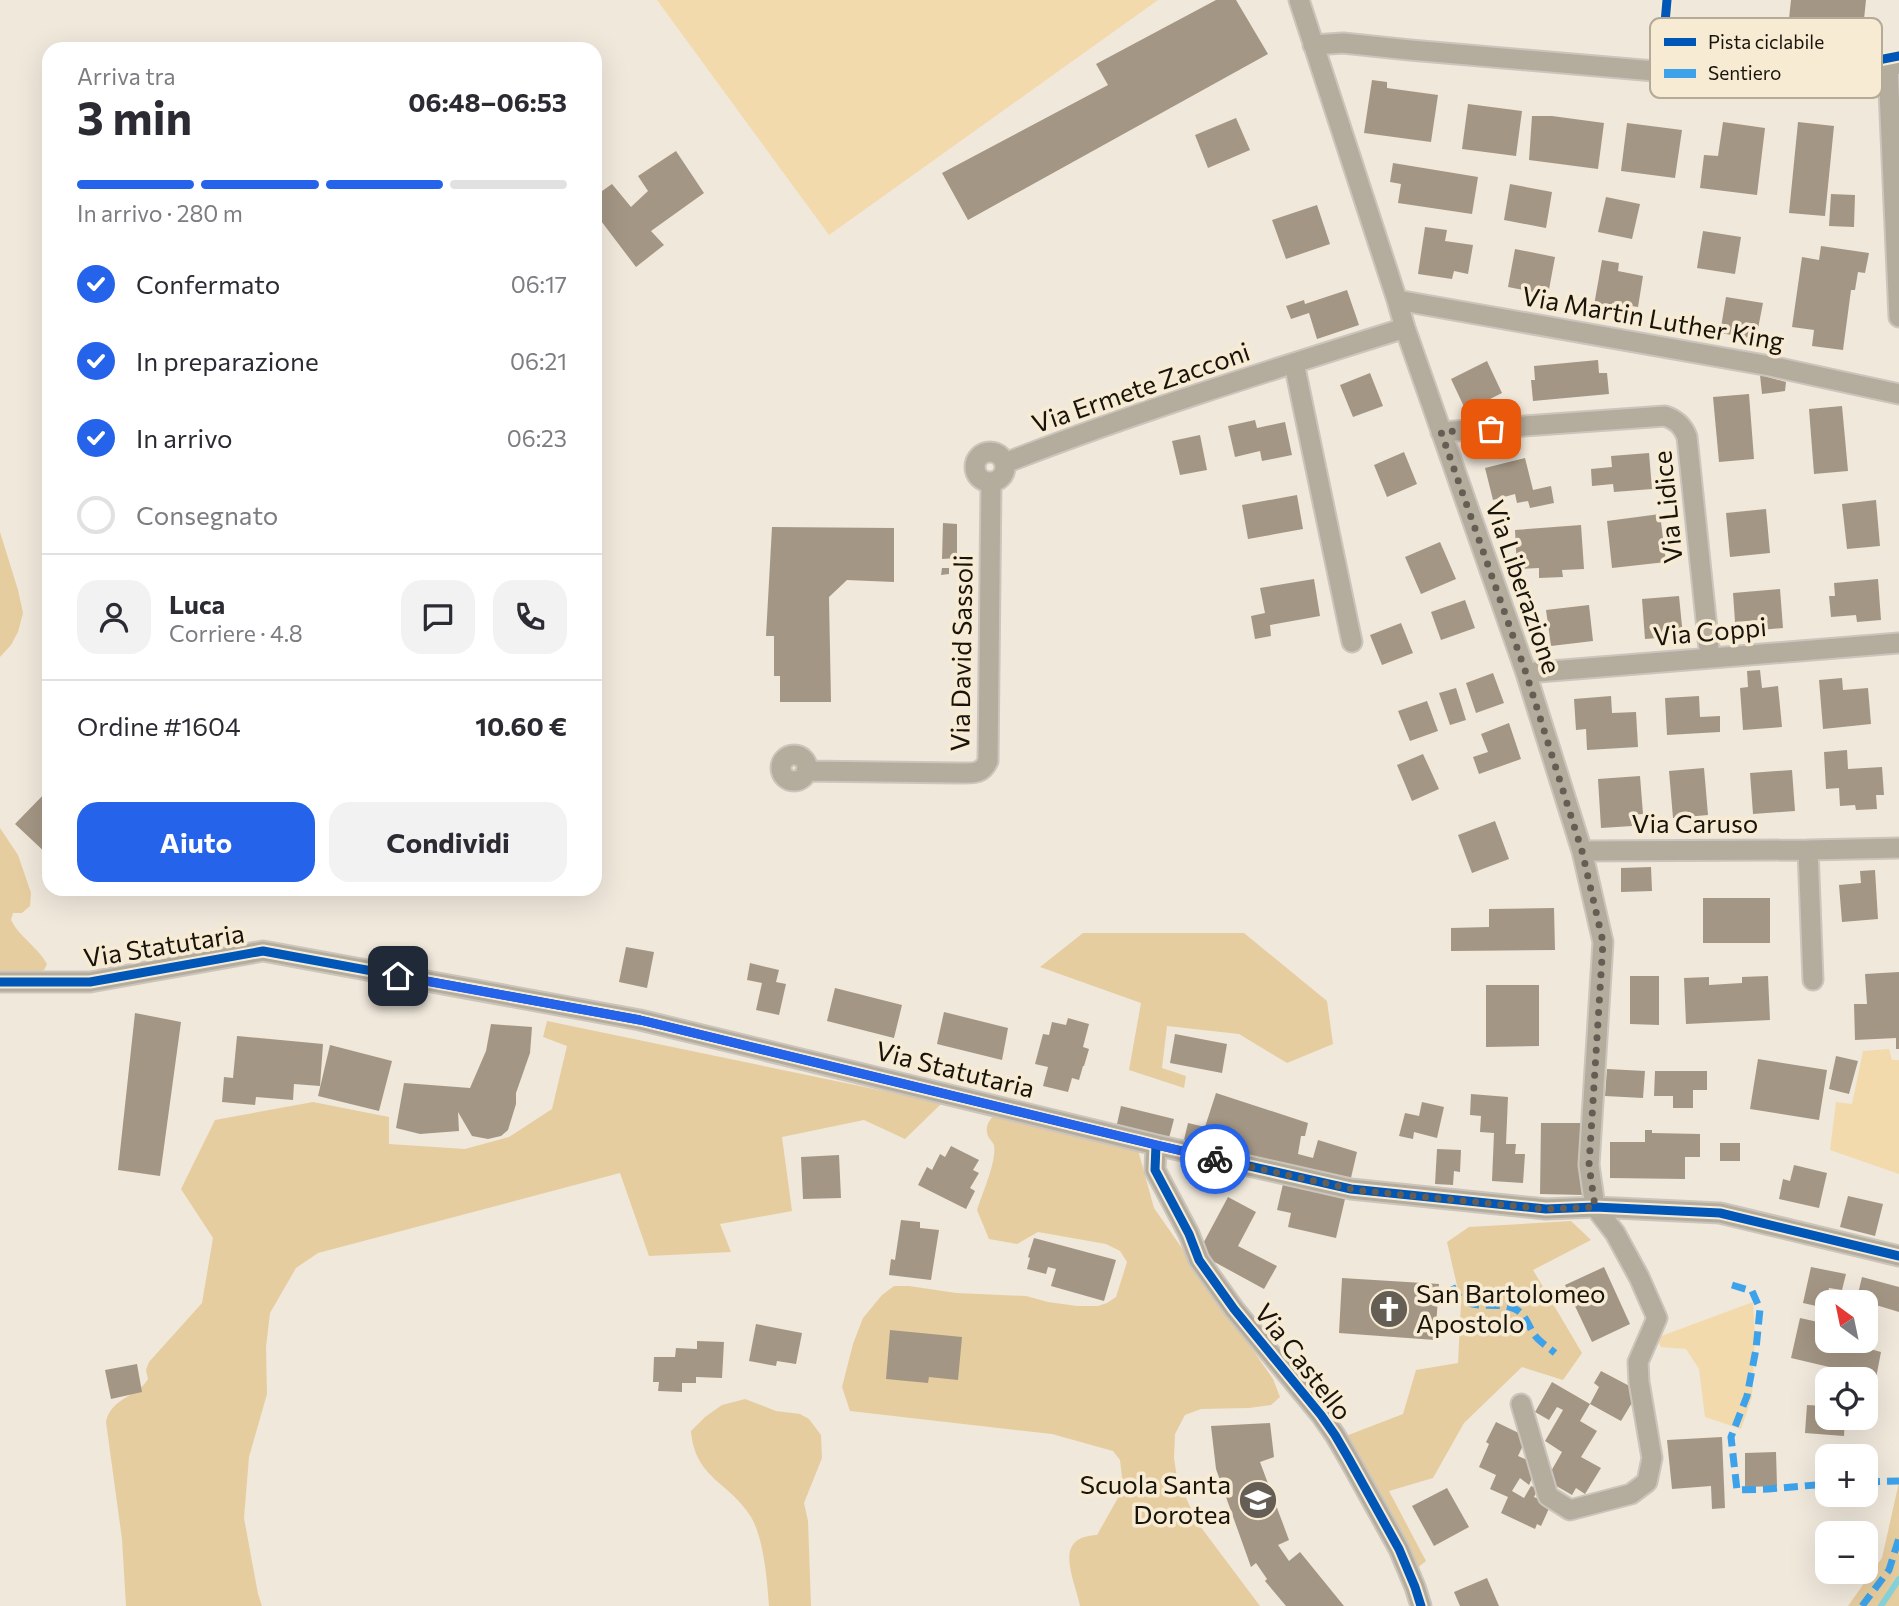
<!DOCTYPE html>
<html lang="it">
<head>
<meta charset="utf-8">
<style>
	body { margin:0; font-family:Commissioner,sans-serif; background:#f2f2f3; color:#2b2b33; height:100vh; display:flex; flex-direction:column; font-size:26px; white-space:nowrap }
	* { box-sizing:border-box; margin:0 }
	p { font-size:23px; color:#7c7c81 }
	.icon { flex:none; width:38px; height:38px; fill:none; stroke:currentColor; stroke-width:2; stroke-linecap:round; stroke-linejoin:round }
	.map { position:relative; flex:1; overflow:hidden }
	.panel { position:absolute; left:42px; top:42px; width:560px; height:854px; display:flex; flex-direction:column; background:#fff; border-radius:21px; box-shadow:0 7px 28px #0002 }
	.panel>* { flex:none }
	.needle { width:46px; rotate:327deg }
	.controls { position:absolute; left:1815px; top:1290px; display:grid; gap:14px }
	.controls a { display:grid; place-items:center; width:63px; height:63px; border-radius:14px; background:#fff; box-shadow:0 7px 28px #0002; font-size:35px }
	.pin { position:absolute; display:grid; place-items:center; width:60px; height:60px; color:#fff; margin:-30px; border-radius:14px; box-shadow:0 4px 10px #0006 }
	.courier { position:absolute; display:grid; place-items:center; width:70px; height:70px; margin:-35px; border:5px solid #2563eb; border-radius:50%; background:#fff; color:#222; box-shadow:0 2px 9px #0007 }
	.overview em { font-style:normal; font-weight:700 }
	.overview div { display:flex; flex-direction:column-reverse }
	.overview { display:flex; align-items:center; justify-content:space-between; height:119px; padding:0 35px }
	h1 { font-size:46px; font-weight:700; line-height:52px }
	.bar { display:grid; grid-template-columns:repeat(4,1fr); gap:10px 7px; align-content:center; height:84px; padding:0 35px }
	.bar i { height:9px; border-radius:5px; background:#e1e1e2 }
	.bar .selected { background:#2563eb }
	.bar p { grid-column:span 4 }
	.line { display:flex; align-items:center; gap:18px; padding:0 35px; border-top:2px solid #e1e1e2 }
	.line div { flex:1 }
	.round { display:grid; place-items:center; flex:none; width:74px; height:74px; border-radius:21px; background:#f2f2f3 }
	ol { padding:0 35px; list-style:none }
	li { display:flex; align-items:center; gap:21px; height:77px }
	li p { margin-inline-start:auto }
	li .icon { padding:7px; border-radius:50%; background:#2563eb; color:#fff; stroke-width:4 }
	li:last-child { color:#7c7c81 }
	li i { width:38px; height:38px; border:4px solid #e1e1e2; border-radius:50% }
	.button { display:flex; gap:14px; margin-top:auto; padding:14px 35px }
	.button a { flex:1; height:80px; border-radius:21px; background:#2563eb; color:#fff; font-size:28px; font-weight:700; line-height:80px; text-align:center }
	.button a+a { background:#f2f2f3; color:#2b2b33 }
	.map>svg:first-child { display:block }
</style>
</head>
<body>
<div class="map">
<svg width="1899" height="1606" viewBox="0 0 1899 1606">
	<rect width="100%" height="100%" fill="#f0e8db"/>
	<path fill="#f2daad" d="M657,0H1158L829,235Z
		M1889,1049L1892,1060H1899V1174L1830,1150L1836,1102L1852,1104L1863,1051Z
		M1753,1302L1755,1337L1752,1397L1741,1429L1705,1417L1699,1369L1686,1349L1661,1347L1656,1338Z"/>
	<path fill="#e6cd9f" d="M0,532L18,590L23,613L18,632L11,645L0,657Z
		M0,828L18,855L31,893L30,906L22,913H13L11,920C20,938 37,946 47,964L44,970L33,974L0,975Z
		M1083,933H1244L1327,1001L1333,1044L1287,1063L1239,1034L1167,1026L1162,1068L1186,1076L1184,1088L1129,1070L1141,1003L1040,967Z
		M547,1021L942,1103L905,1139L864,1120L782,1137L792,1211L720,1224L731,1252L649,1256L620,1173L318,1253L296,1268L270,1313L266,1347L267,1394L249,1457L244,1518L258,1594L262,1606H126L122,1539L106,1422C111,1397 137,1398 148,1379L146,1370L149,1362L202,1303L213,1238L181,1189L215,1120L313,1102L389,1117V1144L465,1149L509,1137L552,1109L567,1046L543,1037Z
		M998,1112L1138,1150L1154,1208L1273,1379L1280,1397L1271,1405L1249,1408L1201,1409L1185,1415L1175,1434L1174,1458L1177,1478L1197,1522L1260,1606H1080C1075,1579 1051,1537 1097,1535L1119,1496L1122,1477L1120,1460L1113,1451L1052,1434L850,1411L842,1387L853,1344L863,1318L882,1295L894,1286H909L956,1293L1026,1296L1048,1302L1077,1306H1098L1107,1303L1116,1297L1127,1262L1120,1251L1106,1244L1038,1232L1017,1244L989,1239L977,1210C982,1194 997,1161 994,1145C993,1142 989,1139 988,1136C984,1126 990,1118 998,1112Z
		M1571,1221L1591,1240L1533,1270L1582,1353L1563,1380L1522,1367L1464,1423L1433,1478L1389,1491L1426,1561L1410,1574L1338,1439L1403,1414L1416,1370L1458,1363L1461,1303L1447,1242L1469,1227Z
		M745,1399L776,1411L800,1414L809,1419L821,1435L822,1458L804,1503L808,1521L811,1606H769C767,1580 764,1539 751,1517C730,1482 695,1479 691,1431L705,1417L722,1405Z
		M1899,1482V1606H1848L1882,1558Z"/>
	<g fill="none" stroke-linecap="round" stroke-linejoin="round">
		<path stroke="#86d2d8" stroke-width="6" d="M1881,1606L1899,1579"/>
	</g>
	<path fill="#a49684" d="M1216,0H1236L1268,54L968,220L942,173L1108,85L1096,64Z
		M1791,0H1866L1863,29L1851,28V34L1822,31L1820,44L1781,40L1783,18L1789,19Z
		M1372,80L1387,82V88L1438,95L1431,142L1364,133Z
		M1468,104L1522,111L1516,156L1462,149Z
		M1532,116H1552L1604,123L1598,169L1529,160Z
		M1236,118L1250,150L1208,168L1195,135Z
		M1723,122L1765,128L1757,195L1700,188L1704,155L1718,156Z
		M1798,122L1834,126L1825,216L1789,213Z
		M1627,123L1682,130L1675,178L1621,171Z
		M676,151L704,193L651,231L664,245L636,267L595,213V196L612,184L631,207L648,191L638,176Z
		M1393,163L1478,177L1472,214L1398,203L1401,184L1390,182Z
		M1510,184L1552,192L1546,228L1504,220Z
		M1831,194L1855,195L1854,227L1829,226Z
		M1606,197L1640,204L1632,239L1598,232Z
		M1317,205L1330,244L1286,259L1272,220Z
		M1425,227L1447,230L1445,241L1473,245L1468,274L1454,271L1452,279L1418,274Z
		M1703,231L1741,237L1735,274L1697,268Z
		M1821,246L1869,253L1865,273L1858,272L1855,290H1851L1843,350L1812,346L1814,330L1792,327L1802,257L1819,260Z
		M1515,249L1555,257L1548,295L1508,287Z
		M1602,260L1619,263L1618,271L1643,276L1638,307L1612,303L1610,314L1593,311Z
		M1347,290L1359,325L1317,339L1309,313L1291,319L1286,306L1304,300L1305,304Z
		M1726,297L1763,303L1756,339L1720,333Z
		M1598,360L1599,373H1607L1609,394L1533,401L1531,380H1535L1534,366Z
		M1487,361L1502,393L1466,411L1451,379Z
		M1370,373L1383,406L1353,417L1340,385Z
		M1760,375L1786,382L1785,391L1762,394Z
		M1749,394L1754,459L1719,462L1713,397Z
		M1842,406L1848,471L1814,474L1809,409Z
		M1255,420L1257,428L1285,422L1292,455L1262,461L1260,451L1235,457L1228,426Z
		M1200,435L1207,470L1180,475L1172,441Z
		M1404,452L1417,484L1387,497L1374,465Z
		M1649,453L1652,489L1614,492L1613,484L1592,486L1591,469L1612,467L1611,456Z
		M1525,458L1533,490L1551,486L1554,503L1530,508L1528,501L1517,503L1515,494L1493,500L1485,468Z
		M1297,495L1303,529L1248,539L1242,505Z
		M1876,500L1880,546L1847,549L1842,504Z
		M1766,509L1770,553L1730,557L1726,513Z
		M1660,514L1666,562L1612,568L1607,521Z
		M943,523L957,524V558L942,559Z
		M1581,525L1584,569L1562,570L1563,577L1539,578V568L1517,569L1515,530Z
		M772,527L894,528V582L847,580L829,597L831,702H780V676H774V636H766Z
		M1440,542L1456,579L1421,594L1405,557Z
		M942,568H949V574L941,575Z
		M1314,579L1320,616L1270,625L1271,636L1255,639L1251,616L1265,613L1260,588Z
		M1878,579L1881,620L1857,622L1856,615L1831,617L1829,596H1835L1834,583Z
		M1780,589L1783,628L1759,630L1758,620L1735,622L1733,593Z
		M1679,596L1683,636L1645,639L1642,599Z
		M1465,600L1475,628L1441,640L1431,612Z
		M1589,605L1593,641L1551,646L1546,610Z
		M1401,623L1413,653L1382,665L1370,635Z
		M1760,670L1762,688L1778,686L1782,727L1743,730L1740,688L1748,687L1747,671Z
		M1493,673L1504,703L1476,713L1466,683Z
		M1842,678L1843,690L1868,688L1871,724L1823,729L1819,680Z
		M1456,688L1466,720L1450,725L1439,693Z
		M1611,696L1612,713L1636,712L1638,747L1587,750L1586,729L1576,730L1574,699Z
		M1699,696L1700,717L1720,716V732L1667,735L1665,698Z
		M1427,701L1438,731L1410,741L1398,711Z
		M1509,723L1521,759L1479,774L1473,757L1488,752L1481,734Z
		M1847,750L1848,769L1882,767L1884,795H1876L1877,809L1856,810L1855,805L1840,806L1839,788L1826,789L1824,752Z
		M1423,754L1439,789L1412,801L1397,765Z
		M1704,768L1708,815L1673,818L1669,771Z
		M1792,770L1795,811L1753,814L1750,773Z
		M1640,776L1643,814L1631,815L1632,826L1601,828L1598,779Z
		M49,789V856L15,824Z
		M1495,821L1509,859L1472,873L1458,835Z
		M1651,867L1652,891L1621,892V868Z
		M1875,870L1878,919L1842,922L1839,885L1861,883L1860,871Z
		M1703,898H1770V943H1703Z
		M1554,908L1555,950L1451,951V928L1489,927V909Z
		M626,947L654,952L647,988L619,982Z
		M750,963L779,970L776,982L786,984L779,1015L756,1010L762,983L747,980Z
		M1899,972V1049H1896V1038L1855,1040L1854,1004H1867L1865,974Z
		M1630,976H1659V1025L1630,1024Z
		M1768,976L1770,1020L1686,1024L1684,978L1709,977V985L1742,983V977Z
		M1486,985H1539V1046L1486,1047Z
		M835,988L902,1005L894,1038L827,1021Z
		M944,1012L1008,1028L1002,1060L937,1044Z
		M135,1013L181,1022L160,1176L118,1170Z
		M1068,1018L1089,1024L1083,1047L1089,1049L1084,1066H1083L1079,1080L1072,1078L1068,1092L1043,1086L1048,1067L1035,1064L1043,1034L1049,1035L1052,1022L1066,1025Z
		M491,1024L532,1027L530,1053L516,1093V1104L508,1130L501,1136L488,1139L472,1136L458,1112L459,1131L420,1134L396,1128L404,1083L470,1088L486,1051Z
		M1175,1034L1227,1044L1222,1073L1170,1063Z
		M237,1036L323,1044L320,1086L294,1084L293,1100L256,1097L255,1105L222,1102L224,1077L233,1078Z
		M330,1045L392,1061L379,1111L318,1096Z
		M1836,1056L1858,1061L1849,1094L1829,1089Z
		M1758,1059L1827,1070L1819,1120L1750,1109Z
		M1607,1069L1645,1071L1643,1098L1605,1096Z
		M1655,1071H1707V1090H1693V1108H1673V1096H1654Z
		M1216,1093L1308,1123L1305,1136H1301L1298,1154L1313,1158L1318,1140L1357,1152L1350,1182L1184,1140L1188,1123L1205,1127Z
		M1471,1094L1508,1097L1506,1144H1516L1515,1154H1525L1523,1183L1492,1181L1494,1133L1480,1132L1481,1116L1470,1115Z
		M1422,1102L1444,1107L1437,1138L1414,1132L1413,1139L1399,1136L1405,1113L1419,1116Z
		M1121,1106L1174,1119L1169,1138L1117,1124Z
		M1541,1123H1584L1583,1195L1540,1194Z
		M1645,1130H1652V1133L1700,1134V1157H1685V1179L1610,1178V1142H1645Z
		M1720,1143H1740V1161H1720Z
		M951,1146L979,1160L973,1170L979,1173L970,1188L975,1191L966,1209L918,1185L927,1167L932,1170L940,1154L945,1157Z
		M1437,1149L1461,1150L1460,1172L1454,1171L1453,1185L1435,1184Z
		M839,1155L841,1198L803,1199L801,1157Z
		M1794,1165L1827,1173L1819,1208L1779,1199L1783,1179L1790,1181Z
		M1283,1184L1345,1199L1336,1238L1288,1227L1291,1213L1277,1210Z
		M1848,1196L1883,1204L1875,1236L1840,1227Z
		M1228,1197L1256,1212L1238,1246L1277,1266L1264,1289L1198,1253Z
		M901,1220L920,1222V1228L939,1230L931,1280L889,1275L891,1259L895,1260Z
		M1034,1238L1116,1260L1104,1301L1051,1286L1056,1269L1048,1267L1046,1274L1027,1269L1030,1258L1028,1257Z
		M1604,1267L1630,1324L1592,1342L1565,1285Z
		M1811,1267L1846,1274L1842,1290L1829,1288L1825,1308L1803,1303Z
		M1862,1277L1899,1287V1312L1876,1305L1874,1315L1866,1312V1302H1856Z
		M1342,1278L1439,1284L1435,1340L1339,1333Z
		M1800,1318L1827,1324V1340H1837L1881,1352L1876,1378L1791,1358Z
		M756,1324L802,1333L796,1364L777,1361L776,1366L749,1361Z
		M890,1330L962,1337L958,1380L929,1377L928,1383L886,1379Z
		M697,1341L724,1342L722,1378L696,1377V1383H682V1392L658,1391L659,1382H653L654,1357H675L676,1348L697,1349Z
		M137,1364L142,1392L111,1399L105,1370Z
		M1601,1371L1639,1391L1621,1421L1590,1404L1599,1387L1594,1383Z
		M1552,1382L1590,1404L1580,1421L1597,1431L1581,1457L1601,1468L1585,1494L1576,1488L1572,1495L1546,1480L1562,1452L1545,1441L1563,1410L1557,1407L1549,1420L1535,1412Z
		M1825,1397H1827V1418H1845L1844,1436L1805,1433L1807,1405L1824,1406Z
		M1496,1422L1527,1437L1518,1456L1538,1465L1529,1485L1520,1478L1512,1491L1524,1498L1531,1486L1538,1489L1534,1497L1551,1504L1541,1526L1537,1524L1535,1529L1501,1513L1508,1497L1490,1489L1496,1475L1479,1467L1489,1444L1486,1442Z
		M1270,1423L1274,1457L1260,1462L1289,1540L1278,1545L1289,1561L1300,1552L1344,1606H1286L1265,1581L1267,1579L1256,1563L1251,1567L1216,1469L1211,1426Z
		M1722,1437L1725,1508L1712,1509L1711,1486L1672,1489L1667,1440Z
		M1776,1452L1777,1486L1745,1487V1453Z
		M1447,1488L1469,1527L1434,1546L1412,1506Z
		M1487,1578L1499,1606H1460L1454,1592Z"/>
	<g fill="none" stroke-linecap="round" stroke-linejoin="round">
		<g stroke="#ccc5bc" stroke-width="23">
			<path id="minor" d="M1299,0L1397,300L1405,328L1526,673L1582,851L1603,942L1589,1165L1595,1207L1615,1233L1639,1277L1657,1318L1638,1362L1639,1382L1652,1458L1647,1482L1631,1494L1570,1510L1548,1496L1521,1404
				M1313,45L1343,43L1410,50L1805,84L1822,83L1899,64
				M1888,67L1899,317
				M1397,300L1770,366L1899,394
				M1294,363L1352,642
				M1441,432L1665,416C1677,420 1683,426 1687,437L1710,658
				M975 467a15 15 0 1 1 30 0a15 15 0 1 1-30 0Z
				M1005,463C1136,412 1271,370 1405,328
				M1526,673L1899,643
				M781 768a13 13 0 1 1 26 0a13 13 0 1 1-26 0Z
				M806,771L958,773C972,773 982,775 988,761L991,483
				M1808,850L1813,980
				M1582,851L1808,850L1899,848
				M0,982H90L263,951L640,1020L1156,1145L1351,1189L1546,1209L1595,1207L1720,1213L1899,1256
				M1156,1145L1155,1170L1189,1234L1199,1260L1234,1309L1321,1415L1335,1435L1349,1459L1399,1549L1415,1587L1421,1606"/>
		</g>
		<use href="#minor" stroke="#b4ac9d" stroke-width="19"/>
		<path stroke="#3da2e9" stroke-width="7" stroke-dasharray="14 7" stroke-linecap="butt" d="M1732,1285L1752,1291L1760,1309L1756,1349L1747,1396L1731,1437L1737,1490L1768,1489L1827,1484
			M1452,1286C1466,1316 1490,1299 1515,1309C1528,1315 1528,1329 1538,1339C1543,1344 1549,1348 1555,1353
			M1866,1482L1899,1481
			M1862,1606L1889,1570L1899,1538"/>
		<g stroke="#f8ebd3" stroke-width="13">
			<path id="cycleway" d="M1667,0L1662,57L1813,73L1899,56
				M0,982H90L263,951L640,1020L1156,1145L1351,1189L1546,1209L1595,1207L1720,1213L1899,1256
				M1156,1145L1155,1170L1189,1234L1199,1260L1234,1309L1321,1415L1335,1435L1349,1459L1399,1549L1415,1587L1421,1606"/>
		</g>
		<use href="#cycleway" stroke="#0057b8" stroke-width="9"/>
	</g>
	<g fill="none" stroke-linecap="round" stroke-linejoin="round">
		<path stroke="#645e54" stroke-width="7" stroke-dasharray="0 12.6" d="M1215,1159L1356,1190L1546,1209L1595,1207L1589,1165L1603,942L1582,851L1526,673L1441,432L1491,429"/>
		<path stroke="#2563eb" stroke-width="9" d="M398,976L640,1020L1215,1159"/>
	</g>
	<defs>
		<g id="church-disc" transform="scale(2.0125)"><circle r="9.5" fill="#645e54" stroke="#f8ebd3"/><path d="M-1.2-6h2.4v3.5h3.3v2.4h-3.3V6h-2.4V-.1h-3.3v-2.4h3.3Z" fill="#fff"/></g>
		<g id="school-disc" transform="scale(2.0125)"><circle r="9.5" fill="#645e54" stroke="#f8ebd3"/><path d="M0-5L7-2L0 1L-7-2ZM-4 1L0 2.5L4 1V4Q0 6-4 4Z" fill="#fff"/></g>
	</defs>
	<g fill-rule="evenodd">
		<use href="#church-disc" x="1389" y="1309"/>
		<use href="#school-disc" x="1258" y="1500"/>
	</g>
	<g text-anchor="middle" stroke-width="7" stroke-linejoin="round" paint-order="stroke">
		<g font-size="26" fill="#18140c" stroke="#f8ebd3">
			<text transform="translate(1653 319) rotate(10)" y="9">Via Martin Luther King</text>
			<text transform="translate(1141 388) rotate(-19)" y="9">Via Ermete Zacconi</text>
			<text transform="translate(1668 507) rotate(-96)" y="9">Via Lidice</text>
			<text transform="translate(1523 587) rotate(71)" y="9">Via Liberazione</text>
			<text transform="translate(1710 632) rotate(-5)" y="9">Via Coppi</text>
			<text transform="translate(962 653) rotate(-89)" y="9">Via David Sassoli</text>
			<text x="1695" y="833">Via Caruso</text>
			<text transform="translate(164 946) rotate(-9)" y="9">Via Statutaria</text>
			<text transform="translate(955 1070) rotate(14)" y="9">Via Statutaria</text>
			<text transform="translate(1303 1362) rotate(52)" y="9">Via Castello</text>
		</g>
		<g font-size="26" fill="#18140c" stroke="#f8ebd3" text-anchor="start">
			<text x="1416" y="1303">San Bartolomeo<tspan x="1416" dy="30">Apostolo</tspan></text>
			<text x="1231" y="1494" text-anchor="end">Scuola Santa<tspan x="1231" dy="30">Dorotea</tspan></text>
		</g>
	</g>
	<rect x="1650" y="18" width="232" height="80" rx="10" fill="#f8ebd3" stroke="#b5aa97" stroke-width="2"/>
	<rect x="1664" y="38" width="32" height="8" fill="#0057b8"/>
	<rect x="1664" y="69" width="32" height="9" fill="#3da2e9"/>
	<g font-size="19" fill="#18140c">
		<text x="1708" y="49">Pista ciclabile</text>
		<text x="1708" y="80">Sentiero</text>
	</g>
</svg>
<div class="controls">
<a><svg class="needle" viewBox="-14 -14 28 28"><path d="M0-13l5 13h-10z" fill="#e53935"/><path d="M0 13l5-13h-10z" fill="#7c7c81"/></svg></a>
<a><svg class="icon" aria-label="locate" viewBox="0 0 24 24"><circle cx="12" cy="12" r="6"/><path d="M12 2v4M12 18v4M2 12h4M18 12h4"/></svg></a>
<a>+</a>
<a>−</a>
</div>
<div class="pin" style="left:1491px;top:429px;background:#ea580c"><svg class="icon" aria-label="bag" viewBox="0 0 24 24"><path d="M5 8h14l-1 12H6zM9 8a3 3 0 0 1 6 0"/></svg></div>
<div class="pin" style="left:398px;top:976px;background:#1f2937"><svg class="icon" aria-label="home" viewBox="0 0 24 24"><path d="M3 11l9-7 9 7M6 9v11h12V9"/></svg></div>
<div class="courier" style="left:1215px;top:1159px"><svg class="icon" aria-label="bike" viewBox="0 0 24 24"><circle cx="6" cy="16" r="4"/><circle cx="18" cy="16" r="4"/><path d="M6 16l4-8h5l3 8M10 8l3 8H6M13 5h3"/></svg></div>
<section class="panel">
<div class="overview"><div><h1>3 min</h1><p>Arriva tra</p></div><em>06:48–06:53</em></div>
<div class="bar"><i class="selected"></i><i class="selected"></i><i class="selected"></i><i></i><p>In arrivo · 280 m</p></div>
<ol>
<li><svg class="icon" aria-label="check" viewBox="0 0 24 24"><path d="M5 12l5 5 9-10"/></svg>Confermato<p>06:17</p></li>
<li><svg class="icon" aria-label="check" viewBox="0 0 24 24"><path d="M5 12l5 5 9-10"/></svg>In preparazione<p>06:21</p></li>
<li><svg class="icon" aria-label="check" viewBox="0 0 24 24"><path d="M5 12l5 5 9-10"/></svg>In arrivo<p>06:23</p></li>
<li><i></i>Consegnato</li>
</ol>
<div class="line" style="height:126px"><a class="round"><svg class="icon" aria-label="person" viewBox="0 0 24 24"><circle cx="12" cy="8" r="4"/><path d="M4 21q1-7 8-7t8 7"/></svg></a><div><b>Luca</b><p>Corriere · 4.8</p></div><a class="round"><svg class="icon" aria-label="chat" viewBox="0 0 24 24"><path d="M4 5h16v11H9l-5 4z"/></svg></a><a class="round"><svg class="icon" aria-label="phone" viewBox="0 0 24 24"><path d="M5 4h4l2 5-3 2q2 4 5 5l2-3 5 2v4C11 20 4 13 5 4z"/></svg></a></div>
<div class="line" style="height:91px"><div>Ordine #1604</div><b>10.60 €</b></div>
<div class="button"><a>Aiuto</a><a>Condividi</a></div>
</section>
</div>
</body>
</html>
